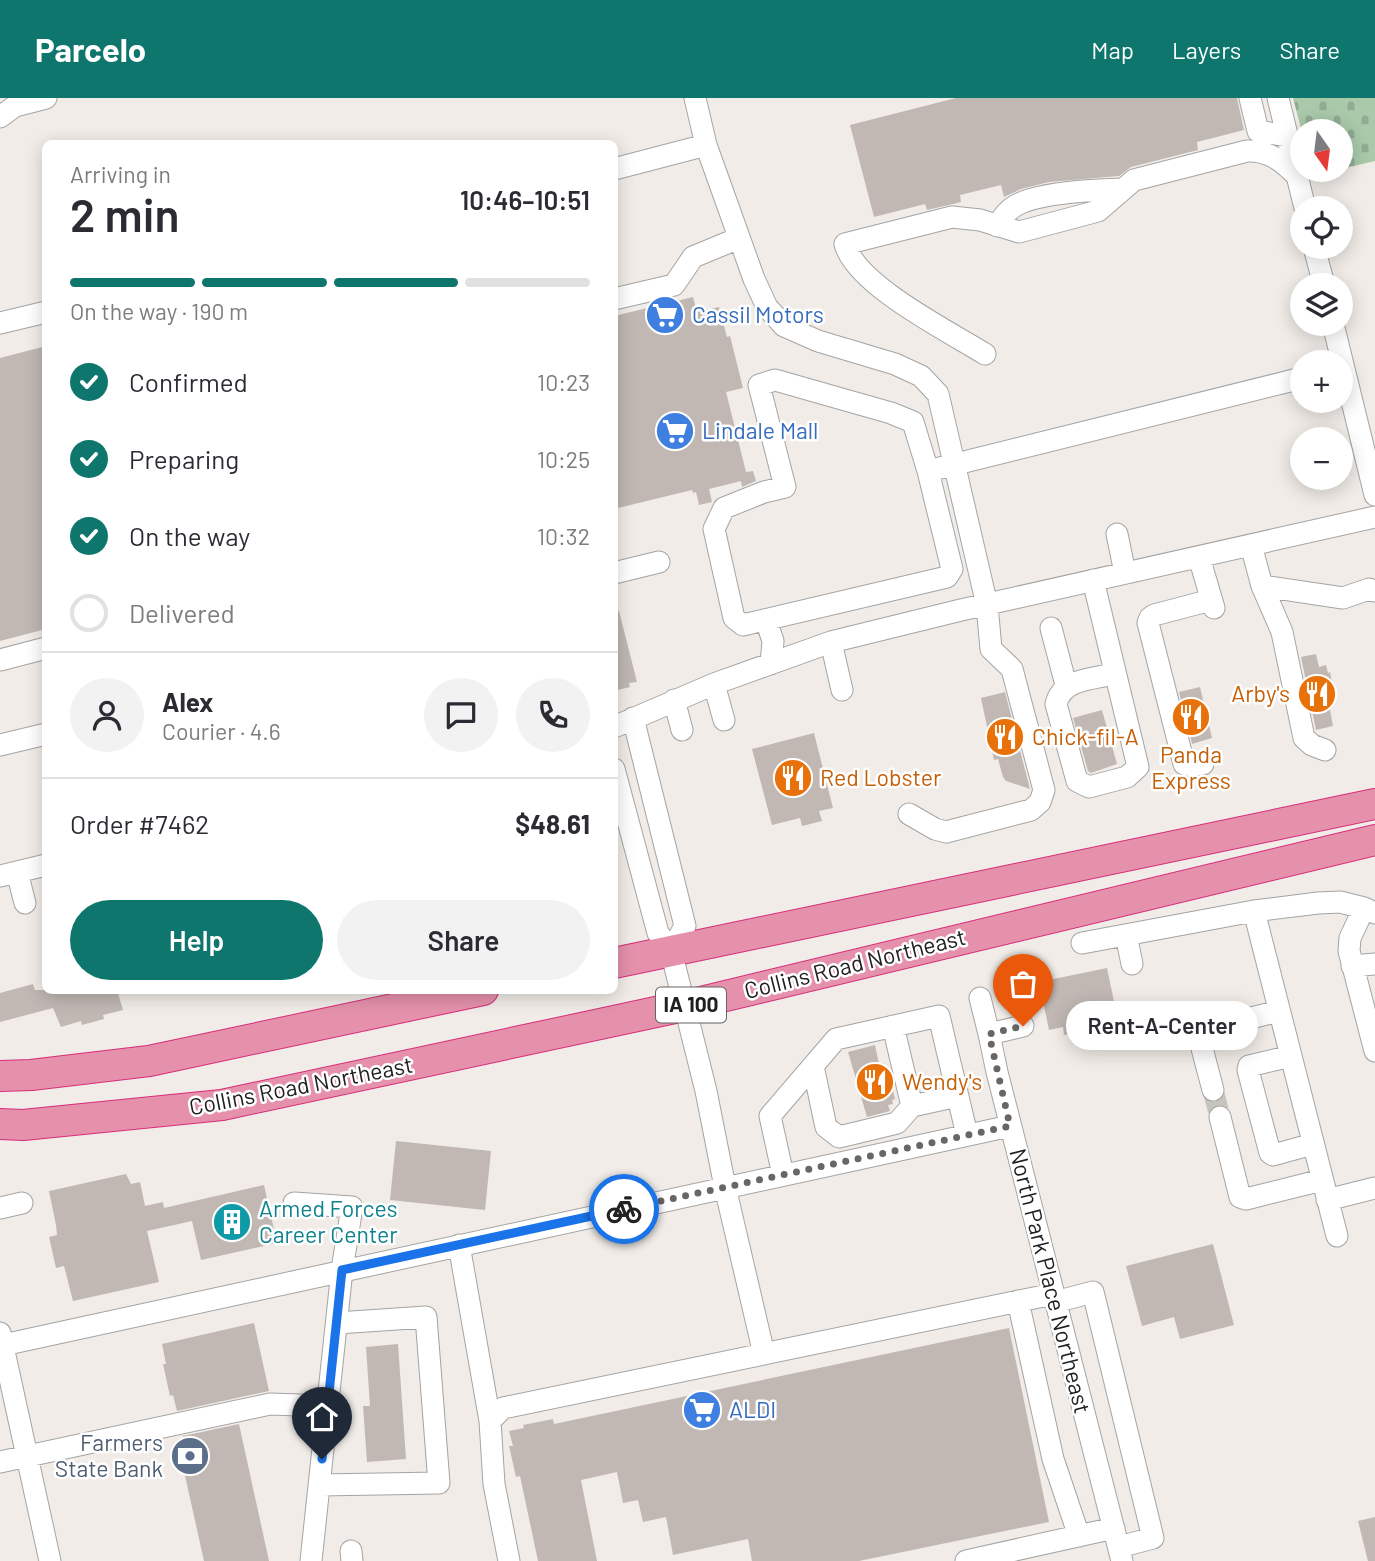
<!DOCTYPE html>
<html lang="en">
<head>
<meta charset="utf-8">
<style>
	body { margin:0; font-family:Barlow,sans-serif; background:#f2f2f3; color:#2b2b33; height:100vh; display:flex; flex-direction:column; font-size:26px; white-space:nowrap }
	* { box-sizing:border-box; margin:0 }
	p { font-size:23px; color:#7c7c81 }
	.icon { flex:none; width:38px; height:38px; fill:none; stroke:currentColor; stroke-width:2; stroke-linecap:round; stroke-linejoin:round }
	.map { position:relative; flex:1; overflow:hidden }
	.sheet { position:absolute; left:42px; top:42px; width:576px; height:854px; display:flex; flex-direction:column; background:#fff; border-radius:10px; box-shadow:0 4px 18px #0003 }
	.sheet>* { flex:none }
	.needle { width:46px; rotate:166deg }
	.controls { position:absolute; left:1290px; top:21px; display:grid; gap:14px }
	.controls a { display:grid; place-items:center; width:63px; height:63px; border-radius:50%; background:#fff; box-shadow:0 4px 18px #0003; font-size:35px }
	.pin { position:absolute; display:grid; place-items:center; width:60px; height:60px; color:#fff; margin:-72px -30px; border-radius:50% 50% 50% 0; rotate:-45deg; box-shadow:0 0 7px #0007 }
	.pin .icon { rotate:45deg }
	.courier { position:absolute; display:grid; place-items:center; width:70px; height:70px; margin:-35px; border:5px solid #1a73e8; border-radius:50%; background:#fff; color:#222; box-shadow:0 2px 9px #0007 }
	.bubble { position:absolute; height:49px; border-radius:24px; background:#fff; box-shadow:0 4px 18px #0003; font-size:23px; font-weight:600; line-height:49px; text-align:center }
	.headline em { font-style:normal; font-weight:600 }
	.headline div { display:flex; flex-direction:column-reverse }
	.headline { display:flex; align-items:center; justify-content:space-between; height:119px; padding:0 28px }
	h1 { font-size:46px; font-weight:600; line-height:52px }
	.bar { display:grid; grid-template-columns:repeat(4,1fr); gap:10px 7px; align-content:center; height:84px; padding:0 28px }
	.bar i { height:9px; border-radius:5px; background:#e1e1e2 }
	.bar .on { background:#0f766e }
	.bar p { grid-column:span 4 }
	.line { display:flex; align-items:center; gap:18px; padding:0 28px; border-top:2px solid #e1e1e2 }
	.line div { flex:1 }
	.round { display:grid; place-items:center; flex:none; width:74px; height:74px; border-radius:37px; background:#f2f2f3 }
	ol { padding:0 28px; list-style:none }
	li { display:flex; align-items:center; gap:21px; height:77px }
	li p { margin-inline-start:auto }
	li .icon { padding:7px; border-radius:50%; background:#0f766e; color:#fff; stroke-width:4 }
	li:last-child { color:#7c7c81 }
	li i { width:38px; height:38px; border:4px solid #e1e1e2; border-radius:50% }
	.cta { display:flex; gap:14px; margin-top:auto; padding:14px 28px }
	.cta a { flex:1; height:80px; border-radius:42px; background:#0f766e; color:#fff; font-size:28px; font-weight:600; line-height:80px; text-align:center }
	.cta a+a { background:#f2f2f3; color:#2b2b33 }
	header { display:flex; align-items:center; gap:42px; box-sizing:border-box; height:98px; padding:0 35px; background:#0f766e; color:#fff }
	header strong { font-size:33px }
	nav { display:flex; gap:38px; margin-inline-start:auto; font-size:24px }
	.map>svg:first-child { display:block }
</style>
</head>
<body>
<header>
<strong>Parcelo</strong>
<nav><a>Map</a><a>Layers</a><a>Share</a></nav>
</header>
<div class="map">
<svg width="1375" height="1463" viewBox="0 0 1375 1463">
	<defs>
		<pattern id="cemetery-stones" width="16" height="16" patternUnits="userSpaceOnUse" patternTransform="scale(1.75)"><rect width="16" height="16" fill="#a9c9aa"/><path d="M2 7V4a2 2 0 0 1 4 0v3zM10 15v-3a2 2 0 0 1 4 0v3z" fill="#91ac92"/></pattern>
	</defs>
	<rect width="100%" height="100%" fill="#f1ece7"/>
	<path fill="url(#cemetery-stones)" d="M1293,0H1375V63L1341,71L1340,33L1302,34Z"/>
	<path fill="#c1b8b4" d="M956,0H1237L1244,32L1197,44L1198,52L1131,69L1119,78L1049,84L1021,91L1004,99L1001,87L960,97L961,104L953,106L927,112L925,106L874,119L850,27Z
		M693,199L697,214L719,209L727,239L730,238L743,290L726,294L746,374L753,373L756,383L742,389L741,383L709,391L712,404L699,407L696,394L693,395L692,392L614,411V218Z
		M46,248V531L0,543V260Z
		M619,513L637,584L629,585L630,589L614,593V514Z
		M1316,556L1319,569L1326,567L1328,575L1330,574L1335,600L1328,601L1333,628L1316,632L1301,559Z
		M1200,589L1212,640L1192,646L1179,594Z
		M1005,594L1030,691L1006,683L1003,679L998,661L994,662L981,600Z
		M1102,612L1117,666L1091,675L1088,673L1073,620Z
		M814,635L833,710L819,713L822,723L802,728L800,720L772,727L752,651Z
		M1107,870L1117,918L1094,923L1096,931L1064,937L1063,929L1049,932L1039,884Z
		M33,886L35,892H117L123,912L103,917L104,921L82,927L81,923L61,929L53,910L0,924V895Z
		M875,947L879,966L883,965L886,977L889,976L895,1001L892,1002L893,1006L888,1007L890,1013L867,1019L848,954Z
		M396,1043L491,1053L485,1112L390,1102Z
		M126,1076L131,1086L140,1084L145,1108L163,1104L164,1110L264,1087L277,1145L201,1162L192,1123L147,1133L159,1184L73,1203L64,1168L56,1170L49,1139L57,1137L56,1127L49,1093Z
		M1213,1146L1234,1227L1180,1241L1174,1219L1142,1228L1126,1168Z
		M254,1225L269,1293L177,1313L173,1297L170,1298L163,1266H166L162,1246Z
		M1009,1230L1049,1424L859,1463H752L748,1441L673,1457L666,1419L643,1424L638,1402L623,1405L617,1374L581,1382L597,1463H538L520,1378L516,1379L509,1348H513L509,1333L524,1330L523,1327L553,1321L554,1326Z
		M398,1246L406,1361L367,1364L363,1308H370L366,1249Z
		M239,1326L269,1463H204L177,1342L183,1340V1338Z
		M1375,1419V1463H1368L1358,1423Z"/>
	<g fill="none" stroke-linecap="round" stroke-linejoin="round">
		<path stroke="#c7c3bf" stroke-width="21" stroke-dasharray="21 10" stroke-linecap="butt" d="M1213,992L1220,1019"/>
		<g stroke="#a4a4a4" stroke-width="23">
			<path id="minor" d="M695,0L706,47L754,181L767,209L784,228L818,243L895,266L921,278L938,296L987,507L991,551L1012,571L1044,692L1040,704L1031,712L946,734L935,731L909,716
				M1250,0L1258,33L1287,38
				M1278,0L1305,110
				M0,19L15,8L46,0
				M614,71L706,47
				M997,128C1002,121 1007,112 1015,108C1038,94 1095,92 1122,91
				M1314,149L1324,187
				M614,201L674,187L693,159L739,140
				M0,225L46,214
				M1333,226L1375,397
				M985,256C948,233 856,187 845,146L952,119L980,122L1019,134L1098,113L1134,82L1247,53C1269,52 1283,64 1297,78
				M928,373L952,471L947,479L743,527L734,520L714,431L724,410L764,394L785,389L759,287L775,282L891,315L913,324L928,373L1302,280
				M1117,436L1125,475
				M1251,447L1262,488L1282,534L1304,640L1312,647L1325,652
				M1199,459L1214,510
				M614,475L659,464
				M1093,482L1138,669L1127,679L1089,689L1077,683L1056,606C1062,581 1092,581 1114,576
				M1262,488L1343,500L1369,491L1375,493
				M766,522L773,543L771,566
				M1051,530L1066,587
				M831,544L842,592
				M0,562L46,550
				M714,586L724,622
				M674,602L682,632
				M633,620L685,828L671,853
				M614,629L714,586L831,544L961,512L1375,419
				M0,647L46,636
				M1203,666L1192,668L1184,666L1148,525L1150,520L1154,517L1211,502
				M614,671L658,835L671,853L706,993L725,1089L764,1256
				M17,774L25,805
				M0,778L46,767
				M1364,810L1350,840L1349,853L1375,953
				M1254,813L1337,1138
				M1126,837L1132,866
				M1082,845L1254,813L1318,805L1340,804L1364,810L1375,815
				M1352,868L1375,866
				M980,900L989,936
				M893,928L912,1008
				M1023,928L989,936L997,974L1122,1463
				M1291,958L1249,968L1248,972L1270,1055L1273,1057L1313,1046
				M813,968L826,1029L839,1039L897,1025L912,1008L958,998
				M1213,992L1199,939L1207,931L1279,913
				M1220,1019L1240,1099L1246,1101L1322,1082
				M783,1077L770,1018L836,941L939,918L967,1037
				M1327,1102L1375,1090
				M294,1105L352,1109L342,1172L311,1463
				M0,1110L22,1105
				M459,1147L490,1323
				M1018,1203L1053,1361L1079,1438
				M1055,1204L1093,1194L1153,1440L1119,1449
				M0,1235L50,1463
				M3,1247L1010,1028
				M0,1364L270,1306L328,1308
				M320,1387L439,1385L426,1219L337,1225
				M351,1453L352,1463
				M509,1463L494,1386L490,1323L503,1310L1053,1196
				M966,1463L1114,1430"/>
		</g>
		<g stroke="#d72c7b" stroke-width="32">
			<path id="highway" d="M614,865L1375,706
				M0,978L31,977L149,963L483,892
				M0,1026L23,1027L222,1007L684,908L1375,742"/>
		</g>
		<use href="#minor" stroke="#fff" stroke-width="21"/>
		<use href="#highway" stroke="#e591ab" stroke-width="30"/>
	</g>
	<g fill="none" stroke-linecap="round" stroke-linejoin="round">
		<path stroke="#696766" stroke-width="7" stroke-dasharray="0 12.6" d="M624,1111L1010,1028L989,936L1023,928"/>
		<path stroke="#1a73e8" stroke-width="9" d="M322,1361L342,1172L624,1111"/>
	</g>
	<defs>
		<g id="supermarket-disc" transform="scale(2.0125)"><circle r="9.5" fill="#3f7fe0" stroke="#fff"/><path d="M-6-5.5h2.5l.6 2H6L4.5 2H-2.5L-4.4-4H-6ZM-1.5 3.2a1.3 1.3 0 1 0 .1 0ZM3 3.2a1.3 1.3 0 1 0 .1 0Z" fill="#fff"/></g>
		<g id="restaurant-disc" transform="scale(2.0125)"><circle r="9.5" fill="#e8710a" stroke="#fff"/><path d="M-5-6h1v4h1v-4h1v4h1v-4h1v5L-1.5 .5V6h-2V.5L-5-1ZM5-6V6H3V1.5H1.5Q1.5-4 5-6Z" fill="#fff"/></g>
		<g id="building-disc" transform="scale(2.0125)"><circle r="9.5" fill="#0f9aa8" stroke="#fff"/><path d="M-4-6H4V6H1V3H-1V6H-4ZM-2.5-4.3h1.7v1.8h-1.7ZM.8-4.3h1.7v1.8H.8ZM-2.5-1h1.7V.8h-1.7ZM.8-1h1.7V.8H.8Z" fill="#fff"/></g>
		<g id="bank-disc" transform="scale(2.0125)"><circle r="9.5" fill="#5c6f8a" stroke="#fff"/><path d="M-6-4H6V4H-6ZM0-2.3a2.3 2.3 0 1 0 0 4.6a2.3 2.3 0 1 0 0-4.6Z" fill="#fff"/></g>
	</defs>
	<g fill-rule="evenodd">
		<use href="#supermarket-disc" x="665" y="217"/>
		<use href="#supermarket-disc" x="675" y="333"/>
		<use href="#restaurant-disc" x="1317" y="596"/>
		<use href="#restaurant-disc" x="1191" y="619"/>
		<use href="#restaurant-disc" x="1005" y="639"/>
		<use href="#restaurant-disc" x="793" y="680"/>
		<use href="#restaurant-disc" x="875" y="984"/>
		<use href="#building-disc" x="232" y="1124"/>
		<use href="#supermarket-disc" x="702" y="1312"/>
		<use href="#bank-disc" x="190" y="1358"/>
	</g>
	<g text-anchor="middle" stroke-width="5" stroke-linejoin="round" paint-order="stroke">
		<rect fill="#fff" stroke="#636363" stroke-width="2" x="656" y="889.5" width="70" height="35" rx="5"/>
		<g font-size="21" font-weight="bold" fill="#202020">
			<text x="691" y="914">IA 100</text>
		</g>
		<g font-size="23" fill="#366cbe" stroke="#fff" text-anchor="start">
			<text x="692" y="225">Cassil Motors</text>
			<text x="702" y="341">Lindale Mall</text>
			<text x="729" y="1320">ALDI</text>
		</g>
		<g font-size="23" fill="#c56008" stroke="#fff" text-anchor="start">
			<text x="1290" y="604" text-anchor="end">Arby's</text>
			<text x="1032" y="647">Chick-fil-A</text>
			<text x="1191" y="665" text-anchor="middle">Panda<tspan x="1191" dy="26">Express</tspan></text>
			<text x="820" y="688">Red Lobster</text>
			<text x="902" y="992">Wendy's</text>
		</g>
		<g font-size="23" fill="#202020" stroke="#fff">
			<text transform="translate(855 866) rotate(-14)" y="8">Collins Road Northeast</text>
			<text transform="translate(301 988) rotate(-11)" y="8">Collins Road Northeast</text>
			<text transform="translate(1050 1183) rotate(76)" y="8">North Park Place Northeast</text>
		</g>
		<g font-size="23" fill="#0d838f" stroke="#fff" text-anchor="start">
			<text x="259" y="1119">Armed Forces<tspan x="259" dy="26">Career Center</tspan></text>
		</g>
		<g font-size="23" fill="#4e5e75" stroke="#fff" text-anchor="end">
			<text x="163" y="1353">Farmers<tspan x="163" dy="26">State Bank</tspan></text>
		</g>
	</g>
</svg>
<div class="controls">
<a><svg class="needle" viewBox="-14 -14 28 28"><path d="M0-13l5 13h-10z" fill="#e53935"/><path d="M0 13l5-13h-10z" fill="#7c7c81"/></svg></a>
<a><svg class="icon" aria-label="locate" viewBox="0 0 24 24"><circle cx="12" cy="12" r="6"/><path d="M12 2v4M12 18v4M2 12h4M18 12h4"/></svg></a>
<a><svg class="icon" aria-label="layers" viewBox="0 0 24 24"><path d="M12 4l9 5-9 5-9-5zM3 14l9 5 9-5"/></svg></a>
<a>+</a>
<a>−</a>
</div>
<div class="pin" style="left:1023px;top:928px;background:#ea580c"><svg class="icon" aria-label="bag" viewBox="0 0 24 24"><path d="M5 8h14l-1 12H6zM9 8a3 3 0 0 1 6 0"/></svg></div>
<div class="pin" style="left:322px;top:1361px;background:#1f2937"><svg class="icon" aria-label="home" viewBox="0 0 24 24"><path d="M3 11l9-7 9 7M6 9v11h12V9"/></svg></div>
<div class="courier" style="left:624px;top:1111px"><svg class="icon" aria-label="bike" viewBox="0 0 24 24"><circle cx="6" cy="16" r="4"/><circle cx="18" cy="16" r="4"/><path d="M6 16l4-8h5l3 8M10 8l3 8H6M13 5h3"/></svg></div>
<div class="bubble" style="left:1066px;top:903px;width:192px">Rent-A-Center</div>
<section class="sheet">
<div class="headline"><div><h1>2 min</h1><p>Arriving in</p></div><em>10:46–10:51</em></div>
<div class="bar"><i class="on"></i><i class="on"></i><i class="on"></i><i></i><p>On the way · 190 m</p></div>
<ol>
<li><svg class="icon" aria-label="check" viewBox="0 0 24 24"><path d="M5 12l5 5 9-10"/></svg>Confirmed<p>10:23</p></li>
<li><svg class="icon" aria-label="check" viewBox="0 0 24 24"><path d="M5 12l5 5 9-10"/></svg>Preparing<p>10:25</p></li>
<li><svg class="icon" aria-label="check" viewBox="0 0 24 24"><path d="M5 12l5 5 9-10"/></svg>On the way<p>10:32</p></li>
<li><i></i>Delivered</li>
</ol>
<div class="line" style="height:126px"><a class="round"><svg class="icon" aria-label="person" viewBox="0 0 24 24"><circle cx="12" cy="8" r="4"/><path d="M4 21q1-7 8-7t8 7"/></svg></a><div><b>Alex</b><p>Courier · 4.6</p></div><a class="round"><svg class="icon" aria-label="chat" viewBox="0 0 24 24"><path d="M4 5h16v11H9l-5 4z"/></svg></a><a class="round"><svg class="icon" aria-label="phone" viewBox="0 0 24 24"><path d="M5 4h4l2 5-3 2q2 4 5 5l2-3 5 2v4C11 20 4 13 5 4z"/></svg></a></div>
<div class="line" style="height:91px"><div>Order #7462</div><b>$48.61</b></div>
<div class="cta"><a>Help</a><a>Share</a></div>
</section>
</div>
</body>
</html>
